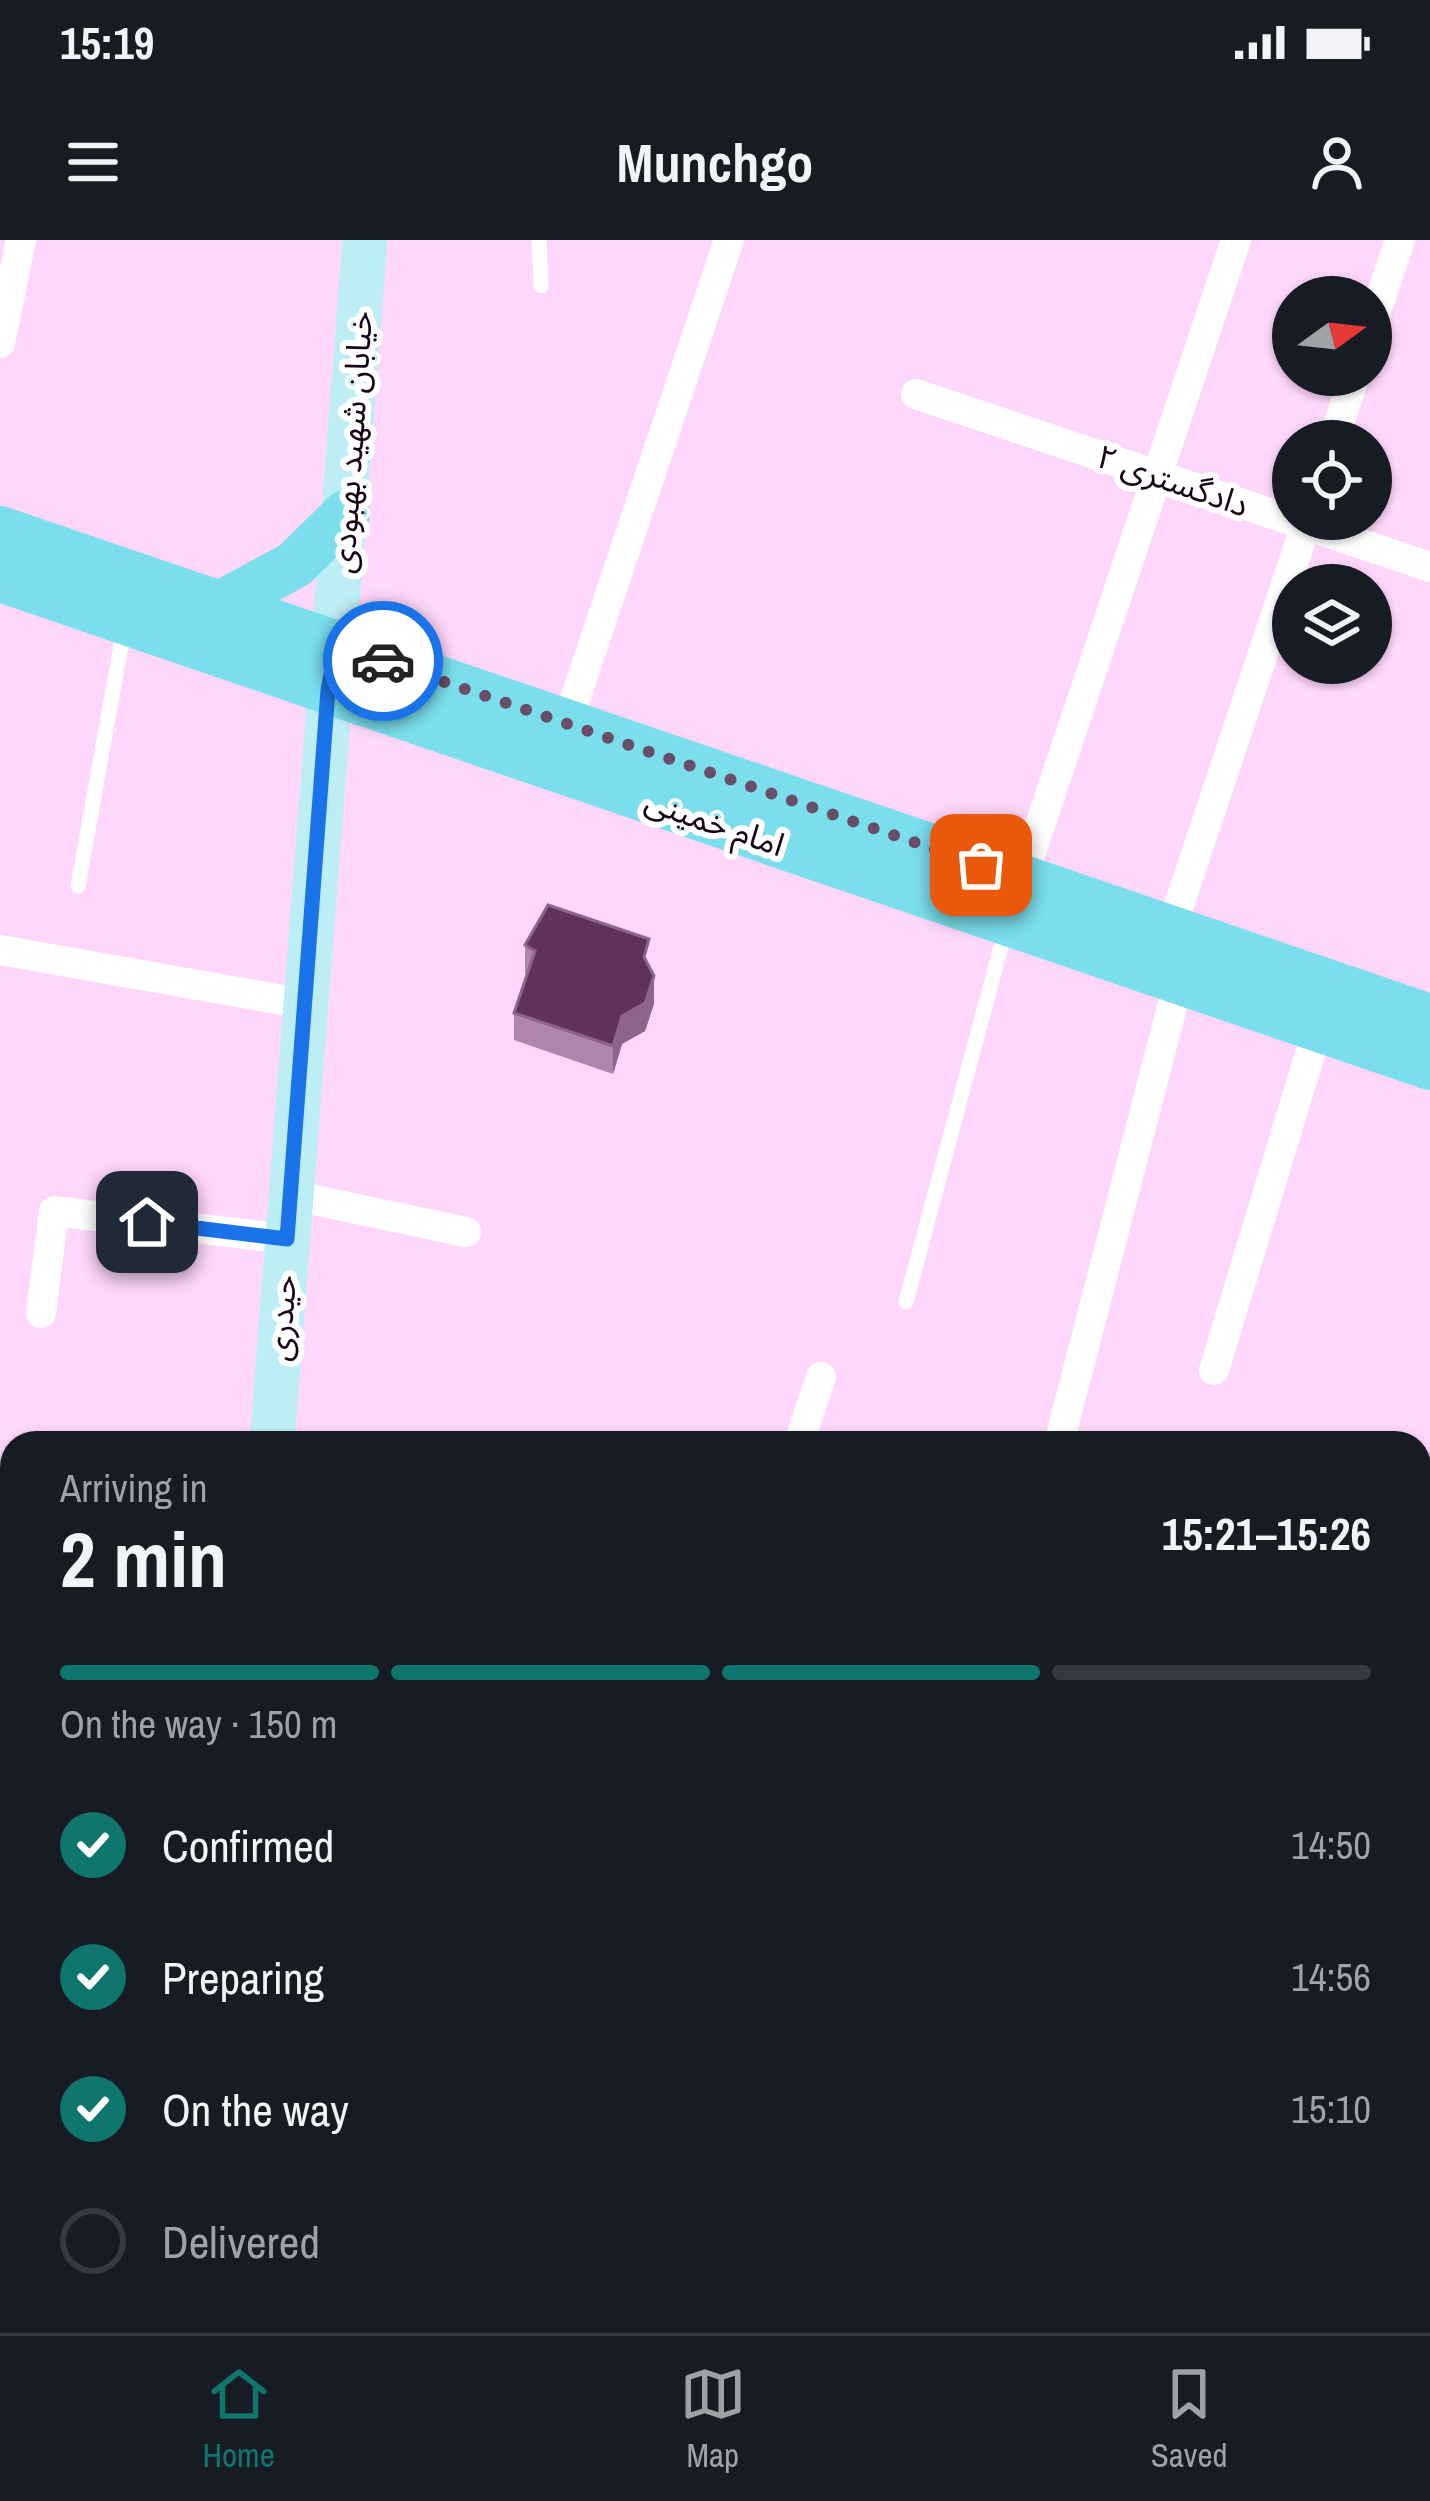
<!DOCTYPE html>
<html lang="en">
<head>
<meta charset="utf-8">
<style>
	body { margin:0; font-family:"Archivo Narrow","Noto Sans Arabic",sans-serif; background:#242831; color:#f1f3f6; height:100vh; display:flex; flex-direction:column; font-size:45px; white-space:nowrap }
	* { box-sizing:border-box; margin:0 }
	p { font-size:39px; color:#9ea1a6 }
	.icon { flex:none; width:66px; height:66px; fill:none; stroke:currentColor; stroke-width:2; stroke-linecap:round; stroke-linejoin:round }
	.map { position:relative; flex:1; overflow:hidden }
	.panel { position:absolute; left:0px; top:1191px; width:1431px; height:903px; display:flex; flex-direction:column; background:#171b24; border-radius:36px 36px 0 0; box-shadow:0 3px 9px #0004 }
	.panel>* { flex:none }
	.needle { width:78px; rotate:75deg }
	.controls { position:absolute; left:1272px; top:36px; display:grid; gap:24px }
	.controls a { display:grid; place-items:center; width:120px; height:120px; border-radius:50%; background:#171b24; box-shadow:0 3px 9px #0004; font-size:60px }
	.pin { position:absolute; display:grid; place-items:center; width:102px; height:102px; color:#fff; margin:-51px; border-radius:24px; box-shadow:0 6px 18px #0006 }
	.courier { position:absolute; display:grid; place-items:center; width:120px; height:120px; margin:-60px; border:9px solid #1a73e8; border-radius:50%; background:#fff; color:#222; box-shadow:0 3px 15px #0007 }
	.overview em { font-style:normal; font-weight:700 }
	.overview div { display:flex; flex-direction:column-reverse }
	.overview { display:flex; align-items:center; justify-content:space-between; height:204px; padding:0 60px }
	h1 { font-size:78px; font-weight:700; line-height:90px }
	.bar { display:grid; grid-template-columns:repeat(4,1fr); gap:18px 12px; align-content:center; height:144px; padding:0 60px }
	.bar i { height:15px; border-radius:9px; background:#363941 }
	.bar .current { background:#0f766e }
	.bar p { grid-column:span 4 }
	ol { padding:0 60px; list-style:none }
	li { display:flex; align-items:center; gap:36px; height:132px }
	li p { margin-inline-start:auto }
	li .icon { padding:12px; border-radius:50%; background:#0f766e; color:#fff; stroke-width:4 }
	li:last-child { color:#9ea1a6 }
	li i { width:66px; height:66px; border:6px solid #363941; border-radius:50% }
	.status { display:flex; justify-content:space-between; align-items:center; height:84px; padding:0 60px; background:#171b24; direction:ltr }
	.status svg { height:33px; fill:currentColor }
	header { display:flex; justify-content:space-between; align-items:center; height:156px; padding:0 60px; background:#171b24; font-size:54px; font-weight:700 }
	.menu { display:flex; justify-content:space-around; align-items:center; height:168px; border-top:3px solid #363941; background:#171b24; font-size:33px; color:#9ea1a6 }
	.menu a { display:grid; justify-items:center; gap:6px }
	.menu .current { color:#0f766e }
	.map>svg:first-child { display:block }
</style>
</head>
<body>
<div class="status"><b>15:19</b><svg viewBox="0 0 49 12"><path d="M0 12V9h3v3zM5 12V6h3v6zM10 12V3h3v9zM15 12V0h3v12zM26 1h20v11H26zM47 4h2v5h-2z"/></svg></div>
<header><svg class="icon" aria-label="menu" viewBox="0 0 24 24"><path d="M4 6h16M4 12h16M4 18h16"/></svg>Munchgo<svg class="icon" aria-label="person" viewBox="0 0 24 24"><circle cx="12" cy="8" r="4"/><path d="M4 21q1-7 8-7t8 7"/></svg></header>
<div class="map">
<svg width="1430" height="2093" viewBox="0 0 1430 2093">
	<rect width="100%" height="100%" fill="#ffd7fb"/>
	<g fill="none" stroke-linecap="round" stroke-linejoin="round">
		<path stroke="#fff" stroke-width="15" d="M539,0L541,46
			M78,646L124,389
			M906,1062L1006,688
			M502,1203L503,1200"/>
		<path stroke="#fff" stroke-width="30" d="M1371,87L1400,0
			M0,103L21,0
			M916,154L1430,327
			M1333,201L1355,135
			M567,483L729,0
			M1022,639L1236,0
			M1171,689L1308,279
			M0,710L305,764
			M291,955L466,992
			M41,1073L54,971L287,999
			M1214,1130L1318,788
			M799,1203L821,1137
			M1059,1203L1179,740
			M0,1436L12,1437
			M1419,1513L1430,1478
			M429,2093L430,2082
			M545,2093L546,2082
			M786,2093V2082
			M1239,2093L1242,2082
			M1425,2093L1430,2076"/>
		<path stroke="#bdeef5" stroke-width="45" d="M272,1203L365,0
			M0,1909L12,1911
			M1088,2082L1128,2093
			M201,2093L202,2082
			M242,2093V2082"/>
		<path stroke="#7adeec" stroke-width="48" d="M0,290L1430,778
			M0,338L1430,826
			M220,365L294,325L346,274"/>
	</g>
	<path fill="#b084ac" d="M525,705L649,726L654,764L645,791L622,804L613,834L514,800V773L527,734L525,733Z"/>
	<path fill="#90638c" d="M654,736V764L645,791L622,804L613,834V806L622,776Z"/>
	<path fill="#60315d" stroke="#90638c" stroke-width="3" d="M548,665L649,699L644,717L654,736L645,763L622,776L613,806L514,773L535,711L525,705Z"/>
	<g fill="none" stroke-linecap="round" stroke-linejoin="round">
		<path stroke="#694e67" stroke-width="12" stroke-dasharray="0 21.6" d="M383,421L981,625"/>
		<path stroke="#1a73e8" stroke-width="15" d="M147,982L287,999L328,450L337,405L383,421"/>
	</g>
	<g text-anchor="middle" stroke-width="12" stroke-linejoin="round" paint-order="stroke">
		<g font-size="33" fill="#180417" stroke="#fff">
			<text transform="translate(351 202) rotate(-86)" y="12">خیابان شهید بهبودی</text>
			<text transform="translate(1173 240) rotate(19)" y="12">دادگستری ۲</text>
			<text transform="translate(715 582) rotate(19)" y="12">امام خمینی</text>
			<text transform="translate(281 1078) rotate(-86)" y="12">حیدری</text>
		</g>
	</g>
</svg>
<div class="controls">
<a><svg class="needle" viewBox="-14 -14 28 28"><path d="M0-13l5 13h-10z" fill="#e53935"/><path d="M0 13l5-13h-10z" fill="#9ea1a6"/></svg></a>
<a><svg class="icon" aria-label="locate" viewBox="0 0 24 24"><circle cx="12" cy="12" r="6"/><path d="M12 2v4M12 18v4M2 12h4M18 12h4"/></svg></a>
<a><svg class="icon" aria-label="layers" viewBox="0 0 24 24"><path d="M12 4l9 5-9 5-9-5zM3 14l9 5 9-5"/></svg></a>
</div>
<div class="pin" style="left:981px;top:625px;background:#ea580c"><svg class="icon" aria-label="bag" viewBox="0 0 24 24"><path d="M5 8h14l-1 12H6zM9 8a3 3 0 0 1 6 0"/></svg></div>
<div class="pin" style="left:147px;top:982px;background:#1f2937"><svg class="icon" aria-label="home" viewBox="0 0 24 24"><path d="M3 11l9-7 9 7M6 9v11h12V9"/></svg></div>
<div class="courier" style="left:383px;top:421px"><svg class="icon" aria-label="car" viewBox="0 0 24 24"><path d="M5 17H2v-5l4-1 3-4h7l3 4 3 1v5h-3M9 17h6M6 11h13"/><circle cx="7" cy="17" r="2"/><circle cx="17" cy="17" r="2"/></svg></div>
<section class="panel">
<div class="overview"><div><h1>2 min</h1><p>Arriving in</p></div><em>15:21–15:26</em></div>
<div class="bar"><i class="current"></i><i class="current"></i><i class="current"></i><i></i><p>On the way · 150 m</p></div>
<ol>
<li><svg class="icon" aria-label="check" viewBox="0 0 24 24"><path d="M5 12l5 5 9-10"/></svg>Confirmed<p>14:50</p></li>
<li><svg class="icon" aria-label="check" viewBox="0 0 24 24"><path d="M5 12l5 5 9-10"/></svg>Preparing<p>14:56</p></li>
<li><svg class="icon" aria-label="check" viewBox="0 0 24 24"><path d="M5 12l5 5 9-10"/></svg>On the way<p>15:10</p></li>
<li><i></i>Delivered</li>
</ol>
</section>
</div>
<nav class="menu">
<a class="current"><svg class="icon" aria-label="home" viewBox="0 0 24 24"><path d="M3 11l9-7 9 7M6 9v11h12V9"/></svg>Home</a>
<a><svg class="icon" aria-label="map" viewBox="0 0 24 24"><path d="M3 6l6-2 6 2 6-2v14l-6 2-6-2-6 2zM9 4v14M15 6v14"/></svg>Map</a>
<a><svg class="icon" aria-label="saved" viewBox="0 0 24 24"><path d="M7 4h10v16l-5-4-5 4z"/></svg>Saved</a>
</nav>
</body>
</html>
